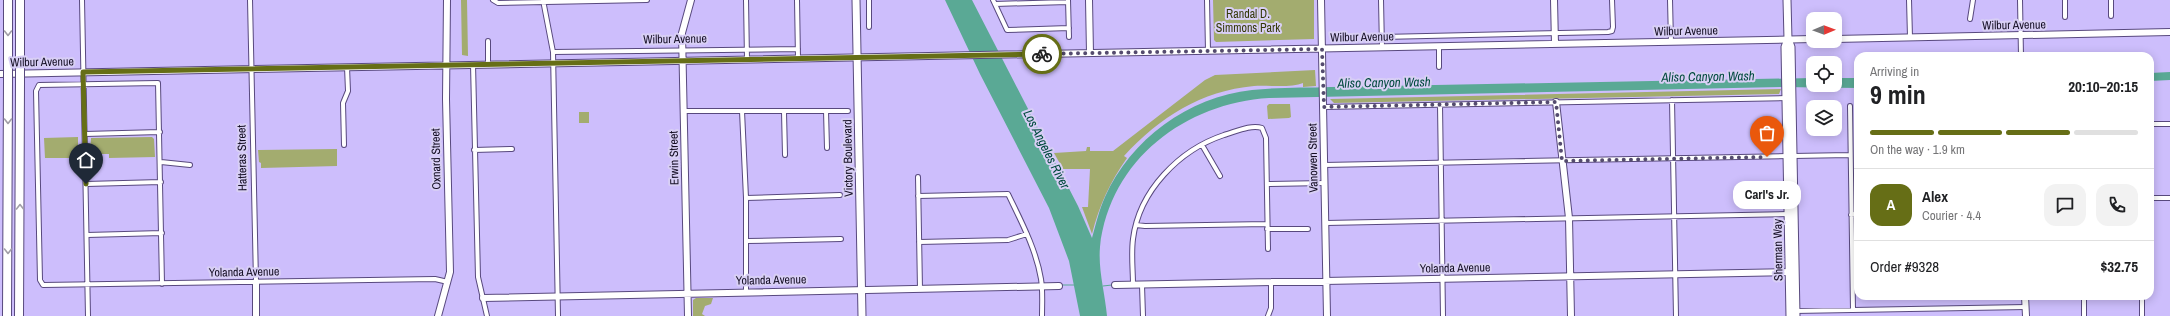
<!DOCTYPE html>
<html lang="en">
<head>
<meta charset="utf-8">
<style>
	body { margin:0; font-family:"Archivo Narrow",sans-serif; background:#f2f2f2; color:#202124; height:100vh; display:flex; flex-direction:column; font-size:15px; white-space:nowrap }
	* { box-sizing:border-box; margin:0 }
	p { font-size:13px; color:#757577 }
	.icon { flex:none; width:22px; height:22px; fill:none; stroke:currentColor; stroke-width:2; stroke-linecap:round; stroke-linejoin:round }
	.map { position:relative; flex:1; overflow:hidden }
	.details { position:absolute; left:1854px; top:52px; width:300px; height:248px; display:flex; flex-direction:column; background:#fff; border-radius:12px; box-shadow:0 2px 10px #0003 }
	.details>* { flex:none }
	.needle { width:26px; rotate:89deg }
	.controls { position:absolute; left:1806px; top:12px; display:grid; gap:8px }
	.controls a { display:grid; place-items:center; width:36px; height:36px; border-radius:8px; background:#fff; box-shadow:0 2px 10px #0003; font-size:20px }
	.pin { position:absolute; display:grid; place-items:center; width:34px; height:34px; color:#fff; margin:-41px -17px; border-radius:50% 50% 50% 0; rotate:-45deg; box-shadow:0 0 4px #0007 }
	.pin .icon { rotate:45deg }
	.courier { position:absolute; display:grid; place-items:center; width:40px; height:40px; margin:-20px; border:3px solid #666e16; border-radius:50%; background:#fff; color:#222; box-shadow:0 1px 5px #0007 }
	.bubble { position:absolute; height:28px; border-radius:12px; background:#fff; box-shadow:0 2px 10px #0003; font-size:13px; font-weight:800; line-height:28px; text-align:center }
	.overview em { font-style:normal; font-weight:800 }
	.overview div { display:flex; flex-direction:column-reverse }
	.overview { display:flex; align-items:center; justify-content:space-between; height:68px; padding:0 16px }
	h1 { font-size:26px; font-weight:800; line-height:30px }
	.bar { display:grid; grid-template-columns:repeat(4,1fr); gap:6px 4px; align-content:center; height:48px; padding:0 16px }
	.bar i { height:5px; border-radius:3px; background:#e0e0e0 }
	.bar .current { background:#666e16 }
	.bar p { grid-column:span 4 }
	.line { display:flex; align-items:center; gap:10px; padding:0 16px; border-top:1px solid #e0e0e0 }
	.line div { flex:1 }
	.round { display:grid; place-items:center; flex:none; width:42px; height:42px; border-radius:12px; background:#f2f2f2 }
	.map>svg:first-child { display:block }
</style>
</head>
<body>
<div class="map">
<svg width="2170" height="316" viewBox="0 0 2170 316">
	<rect width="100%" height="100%" fill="#cdbefc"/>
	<path fill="#a3ac6f" d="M461,0H467L468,56L462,55Z
		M1213,0H1314V39L1216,42L1214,40Z
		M1315,70L1316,86L1303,87V83C1292,88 1267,85 1254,86C1201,91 1160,117 1124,156L1127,158C1110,182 1099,206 1092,234L1082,207H1088L1090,169H1063L1054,153L1086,151L1087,147H1090V151H1113L1205,80L1215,75Z
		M1781,89L1779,94L1334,103L1330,99Z
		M1269,104H1290L1291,117L1289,118L1268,119L1267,106Z
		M579,112H589V123H579Z
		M78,137V158H45L44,138Z
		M152,137L154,139L155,157L109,158V154H90L91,138Z
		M337,149V166L261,168V163L259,162L258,150Z
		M696,298H713L711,304L705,306L702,314L705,316H693V300Z"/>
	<path fill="#5aa995" d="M945,0H972L1078,206L1092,238C1096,224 1099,210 1105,197C1131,139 1188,97 1252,90C1278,87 1305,88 1331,87L1813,78V85H1835V78H1858V88L1781,87L1269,98C1186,103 1110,159 1100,247C1098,270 1105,293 1107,316H1080L1069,261L1049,208L980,74Z
		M2170,72V80L2150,81V73Z"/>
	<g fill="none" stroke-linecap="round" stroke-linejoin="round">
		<path stroke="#5aa995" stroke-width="1" d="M1062,285H1076
			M1103,286L1112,285"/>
		<g stroke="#58497e" stroke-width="6">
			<path id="street" d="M82,0L88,316
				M250,0L256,282
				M493,0L498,3L647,0
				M543,0L553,52L558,316
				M746,0L747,59
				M797,0L798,58
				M869,0V27
				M993,0L1007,30L1069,28
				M1068,0L1069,37
				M1207,0L1208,51
				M1381,0L1382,48
				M1670,0L1671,42
				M1909,0L1910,37
				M2020,0L2021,56
				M2065,0V17
				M2111,0V16
				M995,4L1068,2
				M1970,19L1973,0
				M1382,37L1608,32L1612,31L1613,27L1612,0
				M488,41V64
				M1439,47V67
				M553,52L798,49
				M473,64L478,277L487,316
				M1672,100L1676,316
				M1440,105L1443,316
				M1850,106L1853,310
				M1324,107L1787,98
				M684,111H848
				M742,111L746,198V292
				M826,111L827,148
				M784,112L785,155
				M2150,124H2170
				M85,134L160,132
				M344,145L343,103L348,91L347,67
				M1202,145L1220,176
				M474,150L512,149
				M1793,156L1850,155
				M161,162L190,165
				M1324,165L1787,156
				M918,177L920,289
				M86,184L161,182
				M1267,184L1325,183
				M918,196L1008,194C1021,221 1036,249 1041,279C1043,291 1042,304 1042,316
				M746,198L840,195
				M2150,198H2170
				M1851,215L1858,214
				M1326,223L1789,214
				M1136,225L1145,226L1267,224
				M1267,229H1308
				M87,235L162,233
				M747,241L841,239
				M919,242L1008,240L1027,234
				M162,284L158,83L39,85L36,91L40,280L43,285L435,279L448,282
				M1133,285C1133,270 1131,254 1133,239C1139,191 1179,150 1224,135C1235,132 1251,124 1262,128L1266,138L1268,249
				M1142,285L1143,316
				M2084,296V316
				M2142,296V316
				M1794,311L2026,307
				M1268,316L1271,308V282"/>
		</g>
		<g stroke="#58497e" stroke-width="8">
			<path id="secondary" d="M1089,0L1090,53
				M1321,0L1327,316
				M1554,0L1555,44
				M1835,39L2170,32
				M0,74L1813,39
				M1556,102L1569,218L1571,316
				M256,282V316
				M1115,285L1794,272
				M2025,296L2026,316
				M483,298L1059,286
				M438,316L450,272L446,99L447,0
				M688,316L682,33L691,0"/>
		</g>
		<g stroke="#58497e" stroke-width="9">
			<path id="primary" d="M856,0L862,316
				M1787,0L1788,39L1791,47L1796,316
				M1788,39L1785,47L1790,316"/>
		</g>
		<g stroke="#58497e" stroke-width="10">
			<path id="highway" d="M20,65V0
				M8,66V0
				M7,316L8,82
				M19,316L20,83"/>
		</g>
		<use href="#street" stroke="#fff" stroke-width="4"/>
		<use href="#secondary" stroke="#fff" stroke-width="6"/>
		<use href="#primary" stroke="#fff" stroke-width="7"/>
		<use href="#highway" stroke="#fff" stroke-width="8"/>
		<g stroke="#58497e" stroke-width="10" stroke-linecap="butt">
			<path id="highway-bridge" d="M20,65V83
				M8,82V66"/>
		</g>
		<use href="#highway-bridge" stroke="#fff" stroke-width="8"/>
	</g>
	<defs><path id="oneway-chevron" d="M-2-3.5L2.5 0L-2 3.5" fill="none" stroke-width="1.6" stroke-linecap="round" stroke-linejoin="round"/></defs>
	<g stroke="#a19ea7">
		<use href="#oneway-chevron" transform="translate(8 33) rotate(90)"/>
		<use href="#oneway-chevron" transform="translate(8 121) rotate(90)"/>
		<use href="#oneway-chevron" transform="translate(20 207) rotate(-90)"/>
		<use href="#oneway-chevron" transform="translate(8 251) rotate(90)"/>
	</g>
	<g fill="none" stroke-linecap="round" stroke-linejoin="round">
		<path stroke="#544b6e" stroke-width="4" stroke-dasharray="0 7.2" d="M1042,54L1322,49L1324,107L1556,102L1562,161L1767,157"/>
		<path stroke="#666e16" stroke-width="5" d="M86,184L83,72L1042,54"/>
	</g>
	<g text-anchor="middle" stroke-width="4" stroke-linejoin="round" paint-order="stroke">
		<g font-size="12" fill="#343907" stroke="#d8cff5">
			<text x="1248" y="18">Randal D.<tspan x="1248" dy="14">Simmons Park</tspan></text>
		</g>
		<g font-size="12" fill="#130d22" stroke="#d8cff5">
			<text transform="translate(2014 25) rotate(-1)" y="4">Wilbur Avenue</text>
			<text transform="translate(1686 31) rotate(-1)" y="4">Wilbur Avenue</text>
			<text transform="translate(1362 37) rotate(-1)" y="4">Wilbur Avenue</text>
			<text transform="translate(675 39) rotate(-1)" y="4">Wilbur Avenue</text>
			<text transform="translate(42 62) rotate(-1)" y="4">Wilbur Avenue</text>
			<text transform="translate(242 158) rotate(-91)" y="4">Hatteras Street</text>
			<text transform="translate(674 158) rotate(-91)" y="4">Erwin Street</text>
			<text transform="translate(848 158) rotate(-91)" y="4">Victory Boulevard</text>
			<text transform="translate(1313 158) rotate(-91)" y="4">Vanowen Street</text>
			<text transform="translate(436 159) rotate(-91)" y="4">Oxnard Street</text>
			<text transform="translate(1778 250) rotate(-91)" y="4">Sherman Way</text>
			<text transform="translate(1455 268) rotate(-1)" y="4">Yolanda Avenue</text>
			<text transform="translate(244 272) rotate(-1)" y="4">Yolanda Avenue</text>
			<text transform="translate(771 280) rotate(-1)" y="4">Yolanda Avenue</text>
		</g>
		<g font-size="13" font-style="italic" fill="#004a3d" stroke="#d8cff5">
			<text transform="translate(1708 76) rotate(-1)" y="5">Aliso Canyon Wash</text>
			<text transform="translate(1384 82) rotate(-1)" y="5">Aliso Canyon Wash</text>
			<text transform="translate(1047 149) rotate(63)" y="5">Los Angeles River</text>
		</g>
	</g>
</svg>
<div class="controls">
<a><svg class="needle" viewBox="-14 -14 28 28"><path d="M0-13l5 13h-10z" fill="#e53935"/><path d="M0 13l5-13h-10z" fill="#757577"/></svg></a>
<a><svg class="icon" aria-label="locate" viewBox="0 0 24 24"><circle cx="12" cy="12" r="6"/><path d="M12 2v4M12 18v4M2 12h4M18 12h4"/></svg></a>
<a><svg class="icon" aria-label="layers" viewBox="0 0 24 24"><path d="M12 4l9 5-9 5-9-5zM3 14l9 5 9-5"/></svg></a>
</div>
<div class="pin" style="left:1767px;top:157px;background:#ea580c"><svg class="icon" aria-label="bag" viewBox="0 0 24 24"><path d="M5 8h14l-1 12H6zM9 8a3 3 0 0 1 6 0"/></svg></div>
<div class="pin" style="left:86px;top:184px;background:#1f2937"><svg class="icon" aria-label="home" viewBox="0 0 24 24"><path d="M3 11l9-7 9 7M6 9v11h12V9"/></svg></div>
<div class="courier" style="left:1042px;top:54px"><svg class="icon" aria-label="bike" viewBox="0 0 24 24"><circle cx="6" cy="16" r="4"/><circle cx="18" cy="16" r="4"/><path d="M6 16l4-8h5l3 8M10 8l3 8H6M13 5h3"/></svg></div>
<div class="bubble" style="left:1733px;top:181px;width:68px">Carl's Jr.</div>
<section class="details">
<div class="overview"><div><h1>9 min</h1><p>Arriving in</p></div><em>20:10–20:15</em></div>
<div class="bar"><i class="current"></i><i class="current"></i><i class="current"></i><i></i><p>On the way · 1.9 km</p></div>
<div class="line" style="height:72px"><b class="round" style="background:#666e16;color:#fff">A</b><div><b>Alex</b><p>Courier · 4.4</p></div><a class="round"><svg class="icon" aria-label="chat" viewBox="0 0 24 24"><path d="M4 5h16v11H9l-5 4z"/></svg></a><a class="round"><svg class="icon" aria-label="phone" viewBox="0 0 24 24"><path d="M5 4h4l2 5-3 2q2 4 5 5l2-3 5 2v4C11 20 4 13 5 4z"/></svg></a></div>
<div class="line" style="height:52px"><div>Order #9328</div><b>$32.75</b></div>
</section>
</div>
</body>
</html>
